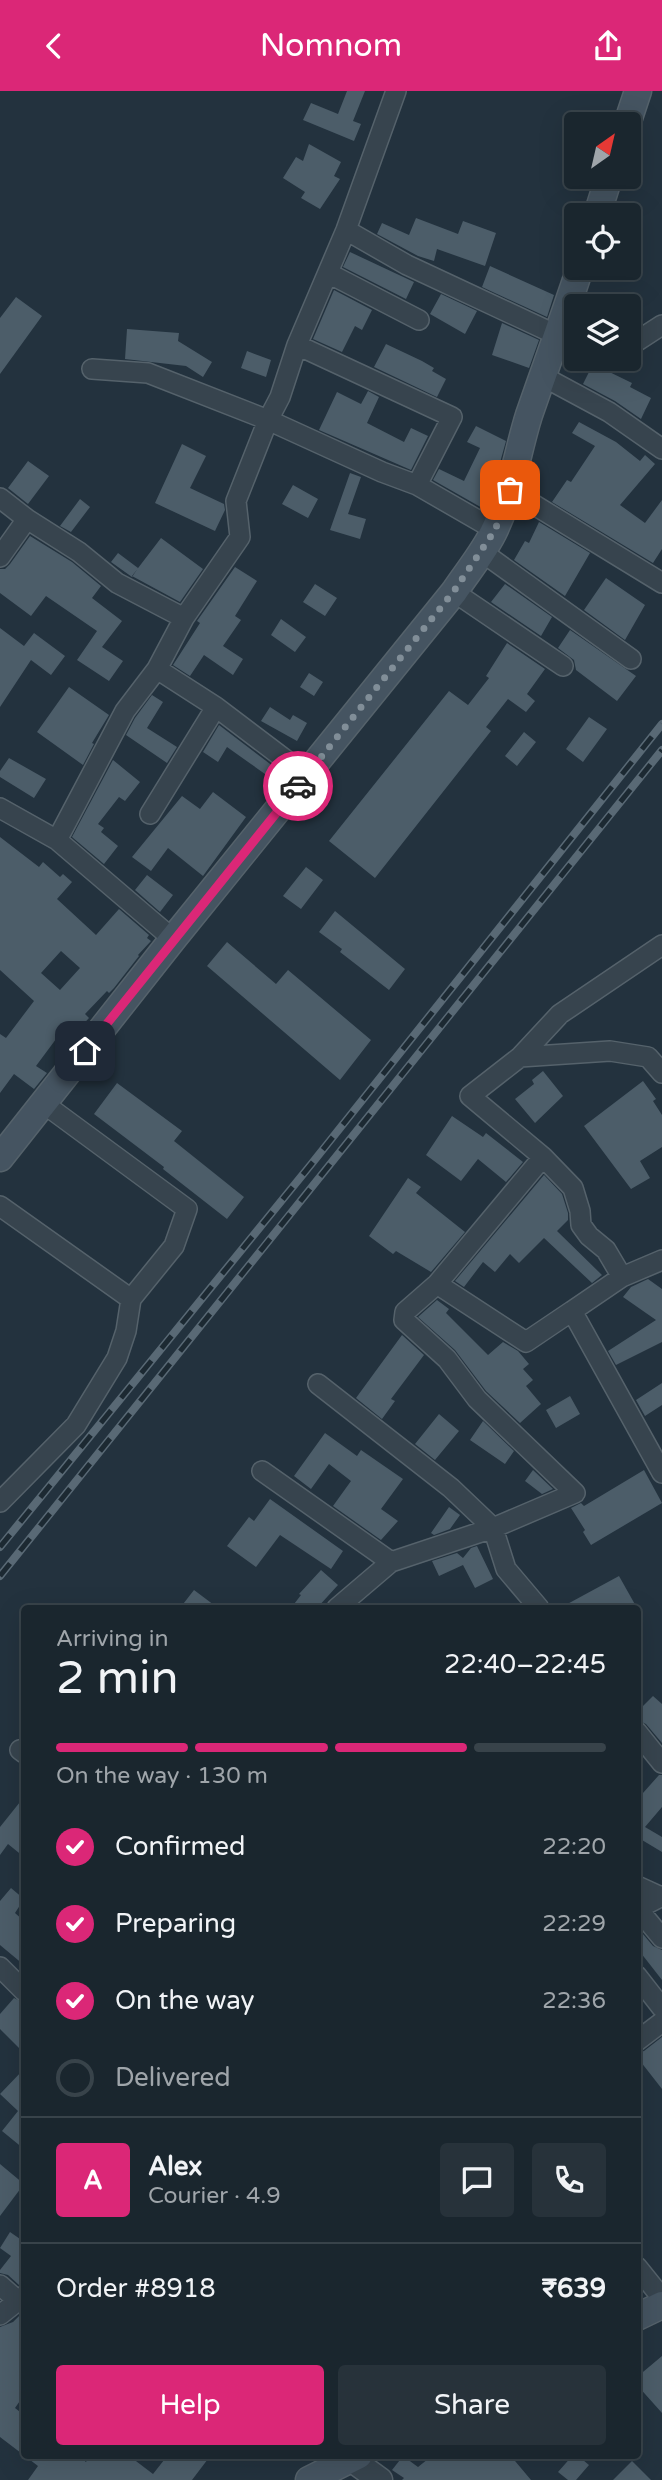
<!DOCTYPE html>
<html lang="en">
<head>
<meta charset="utf-8">
<style>
	body { margin:0; font-family:"Varela Round",sans-serif; background:#27323a; color:#f1f3f6; height:100vh; display:flex; flex-direction:column; font-size:26px; white-space:nowrap }
	* { box-sizing:border-box; margin:0 }
	p { font-size:23px; color:#9fa5aa }
	.icon { flex:none; width:38px; height:38px; fill:none; stroke:currentColor; stroke-width:2; stroke-linecap:round; stroke-linejoin:round }
	.map { position:relative; flex:1; overflow:hidden }
	.side { position:absolute; left:21px; top:1514px; width:620px; height:854px; display:flex; flex-direction:column; background:#1a262e; border-radius:7px; box-shadow:0 7px 28px #0002,0 0 0 2px #38434a }
	.side>* { flex:none }
	.needle { width:46px; rotate:34deg }
	.fabs { position:absolute; left:564px; top:21px; display:grid; gap:14px }
	.fabs a { display:grid; place-items:center; width:77px; height:77px; border-radius:7px; background:#1a262e; box-shadow:0 7px 28px #0002,0 0 0 2px #38434a; font-size:35px }
	.pin { position:absolute; display:grid; place-items:center; width:60px; height:60px; color:#fff; margin:-30px; border-radius:14px; box-shadow:0 4px 10px #0006 }
	.courier { position:absolute; display:grid; place-items:center; width:70px; height:70px; margin:-35px; border:5px solid #db2777; border-radius:50%; background:#fff; color:#222; box-shadow:0 2px 9px #0007 }
	.head em { font-style:normal; font-weight:600 }
	.head div { display:flex; flex-direction:column-reverse }
	.head { display:flex; align-items:center; justify-content:space-between; height:119px; padding:0 35px }
	h1 { font-size:46px; font-weight:600; line-height:52px }
	.bar { display:grid; grid-template-columns:repeat(4,1fr); gap:10px 7px; align-content:center; height:84px; padding:0 35px }
	.bar i { height:9px; border-radius:5px; background:#38434a }
	.bar .selected { background:#db2777 }
	.bar p { grid-column:span 4 }
	.line { display:flex; align-items:center; gap:18px; padding:0 35px; border-top:2px solid #38434a }
	.line div { flex:1 }
	.round { display:grid; place-items:center; flex:none; width:74px; height:74px; border-radius:7px; background:#27323a }
	ol { padding:0 35px; list-style:none }
	li { display:flex; align-items:center; gap:21px; height:77px }
	li p { margin-inline-start:auto }
	li .icon { padding:7px; border-radius:50%; background:#db2777; color:#fff; stroke-width:4 }
	li:last-child { color:#9fa5aa }
	li i { width:38px; height:38px; border:4px solid #38434a; border-radius:50% }
	.action { display:flex; gap:14px; margin-top:auto; padding:14px 35px }
	.action a { flex:1; height:80px; border-radius:7px; background:#db2777; color:#fff; font-size:28px; font-weight:600; line-height:80px; text-align:center }
	.action a+a { background:#27323a; color:#f1f3f6 }
	header { display:flex; justify-content:space-between; align-items:center; height:91px; padding:0 35px; background:#db2777; color:#fff; font-size:32px; font-weight:600 }
	.map>svg:first-child { display:block }
</style>
</head>
<body>
<header><svg class="icon" aria-label="back" viewBox="0 0 24 24"><path d="M15 5l-7 7 7 7"/></svg>Nomnom<svg class="icon" aria-label="share" viewBox="0 0 24 24"><path d="M12 15V3M7 8l5-5 5 5M5 13v7h14v-7"/></svg></header>
<div class="map">
<svg width="662" height="2389" viewBox="0 0 662 2389">
	<rect width="100%" height="100%" fill="#23323e"/>
	<path fill="#4c5d69" fill-rule="evenodd" d="M347,0H365L353,30L361,33L354,50L303,29L311,12L338,23Z
		M309,53L341,71L334,85L340,88L320,118L301,107L305,101L283,87L296,66L303,70Z
		M416,127L458,143L463,130L496,142L485,175L437,158L434,170L418,165L377,143L382,132L409,144Z
		M350,161L414,191L406,208L343,176Z
		M490,175L554,204L547,226L482,196Z
		M334,199L372,219L362,239L355,235L342,261L313,248Z
		M441,203L477,220L465,243L430,223Z
		M16,206L42,225L0,283V227Z
		M502,232L539,249L529,277L492,264Z
		M127,238L179,242L178,250L212,271L203,286L186,275L125,268Z
		M386,253L422,270L434,277L432,280L446,288L437,306L374,276Z
		M247,260L271,269L266,286L241,277Z
		M593,273L632,292L630,296L651,307L641,328L615,310L583,293Z
		M368,300L379,306L367,332L404,351L411,337L428,345L411,379L319,339L337,301L361,313Z
		M579,331L616,351L640,370L645,364L655,373L620,414L645,432L662,409V458L653,472L552,411L567,389L571,391L595,355L572,342Z
		M476,335L506,350L491,404L484,418L433,389L439,378L464,390L480,357L467,351Z
		M182,353L206,365L190,397L224,413L225,419L215,440L155,412Z
		M28,370L49,385L28,413L8,397Z
		M350,382L361,386L348,423L366,428L360,448L330,439Z
		M293,394L318,408L308,427L282,413Z
		M80,408L90,416L71,441L60,435Z
		M539,431L590,462L565,505L514,469L525,450L529,452Z
		M30,445L72,471L101,495L92,507L122,530L102,556L123,570L109,590L77,569L97,540L46,505L31,525L0,502V478H5L10,473Z
		M161,447L203,478L180,511L132,485Z
		M118,462L138,477L132,486L111,471Z
		M235,476L257,490L235,525L241,529L223,555L243,568L233,584L204,564L190,585L173,574L200,532L197,530Z
		M606,487L645,514L625,549L584,519Z
		M315,493L337,507L325,525L303,511Z
		M505,493L552,526L541,545L491,511Z
		M281,528L306,546L295,561L271,544Z
		M0,537L24,555L34,542L65,565L51,584L31,569L0,616Z
		M570,539L636,585L617,610L576,579L574,569L558,557Z
		M507,552L545,578L527,603L535,610L526,621L508,608L486,636L491,640L375,787L329,750L449,600L468,614L489,587L486,585Z
		M309,582L323,591L314,605L300,596Z
		M69,596L109,624L92,652L94,653L83,674L37,641Z
		M152,604L163,611L147,637L177,656L167,672L126,644L135,627Z
		M270,616L290,629L293,624L307,632L297,650L261,630Z
		M589,626L607,638L583,671L566,658Z
		M219,634L278,679L272,688L227,656L218,671L203,661Z
		M524,641L536,651L517,675L505,665Z
		M9,667L46,688L34,707L0,686V680Z
		M113,669L140,691L125,710L119,706L98,733L104,737L101,741L118,755L104,773L72,746Z
		M213,701L246,726L203,785L168,757L151,780L132,766L182,705L200,718Z
		M0,746L39,776L43,771L60,786L63,783L72,791L57,808L96,844L119,818L149,844L147,847L151,850L138,864L139,865L114,897L109,902L107,900L85,923L89,927L79,938L77,936L68,946L62,940L36,975L47,982L34,998L14,983L0,1002V943L6,947L34,910L0,879ZM61,860L80,877L60,899L41,882Z
		M306,776L323,789L301,818L283,805Z
		M147,784L173,804L160,821L135,799Z
		M335,820L405,878L389,899L340,861L342,858L319,841Z
		M227,851L276,893L288,879L371,949L340,989L207,875Z
		M543,980L563,1005L535,1032L515,1008L534,993L532,989Z
		M643,990L656,1008L653,1010L662,1024V1056L640,1070L650,1087L631,1098L584,1035Z
		M117,992L182,1040L174,1050L244,1106L227,1128L163,1078L164,1076L94,1023Z
		M452,1025L483,1046L486,1042L523,1071L506,1091L478,1068L461,1090L426,1064Z
		M544,1084L562,1103L568,1122V1129L557,1140L602,1184L592,1192L544,1147L519,1172L510,1163L495,1181L483,1171L464,1196L455,1190Z
		M408,1087L421,1096L416,1102L465,1141L431,1181L396,1160L393,1163L369,1145Z
		M648,1188L662,1198V1251L616,1274L608,1260L656,1229L623,1206L631,1196Z
		M437,1209L449,1218L446,1222L488,1264L503,1251L518,1260L529,1273L523,1278L533,1289L526,1295L541,1313L520,1332L486,1300L455,1259L418,1226Z
		M402,1244L424,1264L391,1308L395,1310L382,1328L356,1307Z
		M662,1292V1314L645,1325L636,1309Z
		M570,1305L580,1323L556,1337L546,1319Z
		M439,1323L459,1340L435,1369L415,1353Z
		M483,1330L514,1360L505,1373L470,1349Z
		M325,1342L357,1365L361,1359L403,1388L381,1418L398,1430L381,1449L333,1415L351,1390L329,1373L311,1398L294,1385Z
		M533,1379L553,1398L542,1403L525,1390Z
		M644,1379L662,1412L591,1454L583,1441L585,1439L571,1417L581,1412L584,1415Z
		M270,1408L343,1460L331,1478L280,1444L256,1476L227,1455L249,1426L254,1430Z
		M449,1416L460,1424L450,1438L434,1444L431,1442Z
		M477,1455L493,1488L475,1497L463,1474L439,1485L432,1470L457,1462L463,1467L471,1457Z
		M321,1479L338,1494L317,1517H291L301,1504L299,1503Z
		M619,1485L637,1517H560Z
		M194,1499L218,1517H180Z
		M653,1605L662,1613V1652L646,1633L637,1629V1621Z
		M659,1684H662V1716L645,1736L662,1746V1761L637,1746V1697L643,1702Z
		M24,1706V1766L8,1753L0,1764V1736Z
		M11,1797L24,1808L15,1822L24,1830V1874L0,1854V1810Z
		M637,1836L653,1855L662,1859V1889L637,1857Z
		M14,1907L24,1912V1962L0,1938V1923Z
		M662,1946V1998L637,1966V1962L644,1960Z
		M24,1978V2058L2,2040L18,2020L0,2003Z
		M0,2073L24,2093L0,2125Z
		M10,2141L23,2150L24,2149V2193L19,2194L8,2184L0,2182V2179L11,2165L0,2157Z
		M24,2220V2304L15,2317L24,2324V2364H77L86,2371L90,2364H128L153,2383L168,2364H211L192,2389H28L38,2375L0,2346V2236L13,2231Z
		M662,2265V2322L637,2294V2286Z
		M433,2364H510L531,2389H402L404,2387L392,2379L403,2365L418,2376Z
		M573,2364H577L589,2374L576,2389H568L558,2381Z
		M632,2370L651,2389H613Z"/>
	<g fill="none" stroke-linecap="round" stroke-linejoin="round">
		<g stroke="#55626b" stroke-width="22">
			<path id="minor" d="M346,139L407,174L576,253
				M328,182L419,229
				M297,254L452,326L417,394
				M628,256L662,234
				M92,278L148,282L268,329L382,381L417,394L495,439
				M544,286L609,321L662,358
				M510,399L662,492
				M0,407L27,428L0,466
				M27,428L79,461L117,492L184,527
				M482,461L631,568
				M454,501L563,575
				M157,578L216,616L307,685
				M0,717L57,749L173,848
				M150,723L216,616
				M57,749L125,620L157,578L184,527L240,446L236,410L268,329L280,306L297,254L346,139L396,0
				M520,966L610,960L648,966L662,982
				M43,1012L187,1118L174,1155L131,1208
				M543,1066L573,1097L580,1120L581,1134L589,1145L606,1159L622,1186
				M0,1115L131,1208L126,1240L117,1267L76,1334L0,1411
				M437,1193L543,1066L470,1005L520,966L560,923L662,854
				M572,1220L622,1186L662,1169
				M318,1293L451,1397L493,1437L506,1478L539,1517
				M262,1380L391,1471L493,1437L575,1402L477,1308L447,1268L404,1229L405,1221L437,1193L526,1251L572,1220L662,1382
				M337,1517L391,1471
				M637,1641L662,1672
				M20,1659L24,1662
				M637,1795L659,1805
				M637,1817L662,1847
				M637,1818L662,1805
				M0,1876L24,1900
				M637,1885L662,1917
				M637,1950L662,1931
				M637,2176L662,2207
				M0,2194L17,2209
				M0,2224L24,2205"/>
		</g>
		<g stroke="#55626b" stroke-width="27">
			<path id="tertiary" d="M351,2368L380,2389"/>
		</g>
		<g stroke="#55626b" stroke-width="29">
			<path id="secondary" d="M627,33L638,0
				M597,124L609,86
				M0,1067L173,848L454,501C468,480 485,460 495,438C512,402 517,362 529,324C546,275 564,226 580,177
				M637,2226L662,2214
				M309,2389L359,2364"/>
		</g>
		<use href="#minor" stroke="#37444e" stroke-width="19"/>
		<use href="#tertiary" stroke="#37444e" stroke-width="24"/>
		<use href="#secondary" stroke="#455461" stroke-width="26"/>
		<g stroke="#596975" stroke-width="8">
			<path id="rail" d="M0,1456L313,1071L662,633
				M0,1485L662,659"/>
		</g>
		<use href="#rail" stroke="#1c2932" stroke-width="5" stroke-dasharray="16" stroke-linecap="butt"/>
	</g>
	<g fill="none" stroke-linecap="round" stroke-linejoin="round">
		<path stroke="#818e98" stroke-width="7" stroke-dasharray="0 12.6" d="M298,695L454,500L495,439L510,399"/>
		<path stroke="#db2777" stroke-width="9" d="M85,960L298,695"/>
	</g>
</svg>
<div class="fabs">
<a><svg class="needle" viewBox="-14 -14 28 28"><path d="M0-13l5 13h-10z" fill="#e53935"/><path d="M0 13l5-13h-10z" fill="#9fa5aa"/></svg></a>
<a><svg class="icon" aria-label="locate" viewBox="0 0 24 24"><circle cx="12" cy="12" r="6"/><path d="M12 2v4M12 18v4M2 12h4M18 12h4"/></svg></a>
<a><svg class="icon" aria-label="layers" viewBox="0 0 24 24"><path d="M12 4l9 5-9 5-9-5zM3 14l9 5 9-5"/></svg></a>
</div>
<div class="pin" style="left:510px;top:399px;background:#ea580c"><svg class="icon" aria-label="bag" viewBox="0 0 24 24"><path d="M5 8h14l-1 12H6zM9 8a3 3 0 0 1 6 0"/></svg></div>
<div class="pin" style="left:85px;top:960px;background:#1f2937"><svg class="icon" aria-label="home" viewBox="0 0 24 24"><path d="M3 11l9-7 9 7M6 9v11h12V9"/></svg></div>
<div class="courier" style="left:298px;top:695px"><svg class="icon" aria-label="car" viewBox="0 0 24 24"><path d="M5 17H2v-5l4-1 3-4h7l3 4 3 1v5h-3M9 17h6M6 11h13"/><circle cx="7" cy="17" r="2"/><circle cx="17" cy="17" r="2"/></svg></div>
<section class="side">
<div class="head"><div><h1>2 min</h1><p>Arriving in</p></div><em>22:40–22:45</em></div>
<div class="bar"><i class="selected"></i><i class="selected"></i><i class="selected"></i><i></i><p>On the way · 130 m</p></div>
<ol>
<li><svg class="icon" aria-label="check" viewBox="0 0 24 24"><path d="M5 12l5 5 9-10"/></svg>Confirmed<p>22:20</p></li>
<li><svg class="icon" aria-label="check" viewBox="0 0 24 24"><path d="M5 12l5 5 9-10"/></svg>Preparing<p>22:29</p></li>
<li><svg class="icon" aria-label="check" viewBox="0 0 24 24"><path d="M5 12l5 5 9-10"/></svg>On the way<p>22:36</p></li>
<li><i></i>Delivered</li>
</ol>
<div class="line" style="height:126px"><b class="round" style="background:#db2777;color:#fff">A</b><div><b>Alex</b><p>Courier · 4.9</p></div><a class="round"><svg class="icon" aria-label="chat" viewBox="0 0 24 24"><path d="M4 5h16v11H9l-5 4z"/></svg></a><a class="round"><svg class="icon" aria-label="phone" viewBox="0 0 24 24"><path d="M5 4h4l2 5-3 2q2 4 5 5l2-3 5 2v4C11 20 4 13 5 4z"/></svg></a></div>
<div class="line" style="height:91px"><div>Order #8918</div><b>₹639</b></div>
<div class="action"><a>Help</a><a>Share</a></div>
</section>
</div>
</body>
</html>
